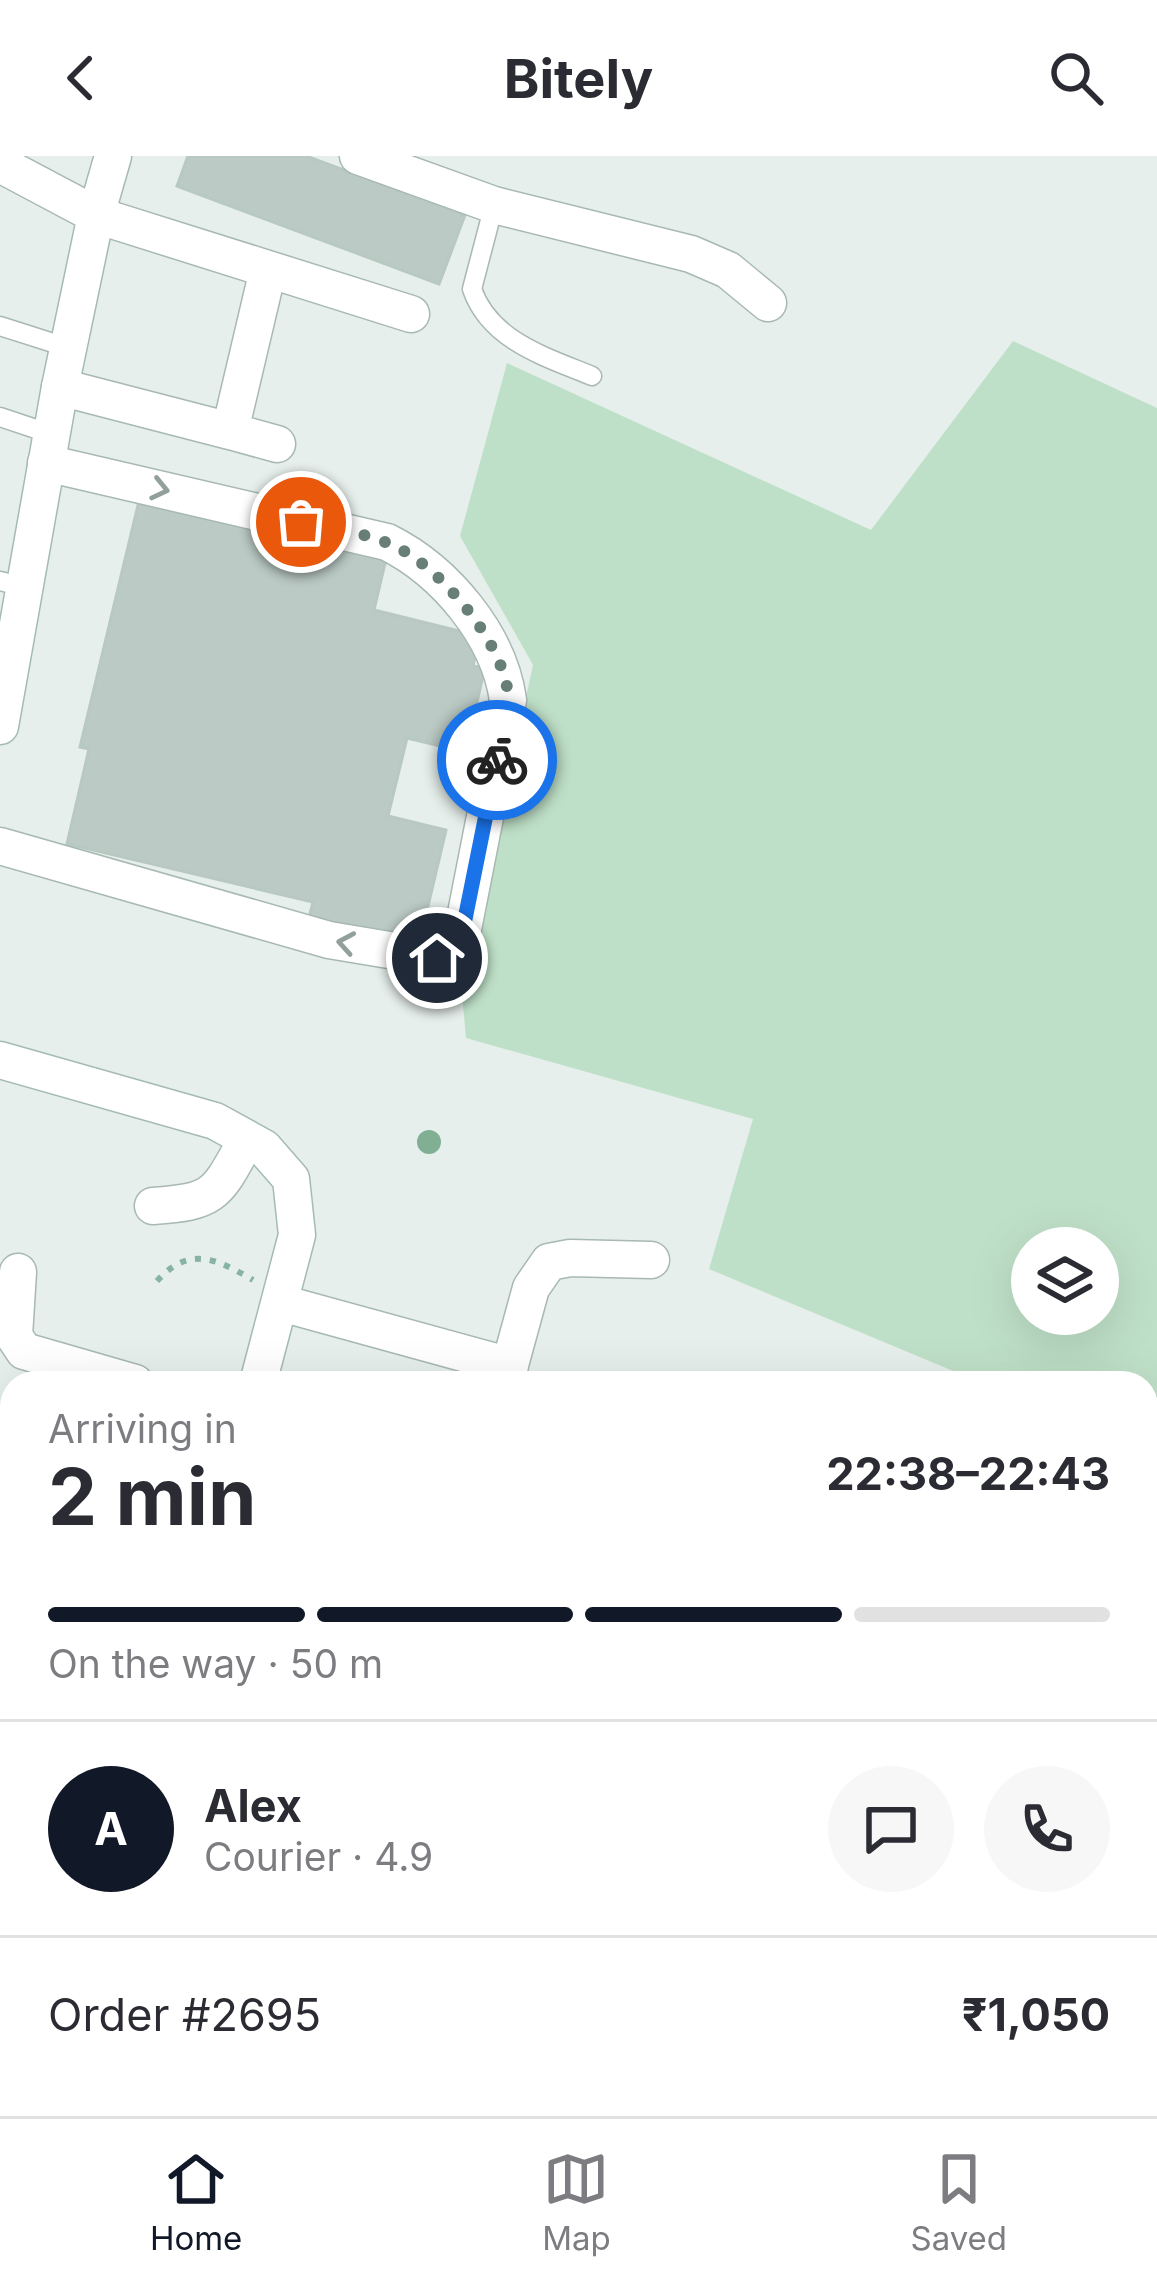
<!DOCTYPE html>
<html lang="en">
<head>
<meta charset="utf-8">
<style>
	body { margin:0; font-family:Inter,sans-serif; background:#f7f7f7; color:#2b2b33; height:100vh; display:flex; flex-direction:column; font-size:45px; white-space:nowrap }
	* { box-sizing:border-box; margin:0 }
	p { font-size:39px; color:#7c7c81 }
	.icon { flex:none; width:66px; height:66px; fill:none; stroke:currentColor; stroke-width:2; stroke-linecap:round; stroke-linejoin:round }
	.map { position:relative; flex:1; overflow:hidden }
	.panel { position:absolute; left:0px; top:1215px; width:1158px; height:747px; display:flex; flex-direction:column; background:#fff; border-radius:36px 36px 0 0; box-shadow:0 12px 48px #0002 }
	.panel>* { flex:none }
	.tools { position:absolute; left:1011px; top:1071px; display:grid; gap:24px }
	.tools a { display:grid; place-items:center; width:108px; height:108px; border-radius:50%; background:#fff; box-shadow:0 12px 48px #0002; font-size:60px }
	.pin { position:absolute; display:grid; place-items:center; width:102px; height:102px; color:#fff; margin:-51px; border:6px solid #fff; border-radius:50%; box-shadow:0 3px 12px #0007 }
	.courier { position:absolute; display:grid; place-items:center; width:120px; height:120px; margin:-60px; border:9px solid #1a73e8; border-radius:50%; background:#fff; color:#222; box-shadow:0 3px 15px #0007 }
	.overview em { font-style:normal; font-weight:700 }
	.overview div { display:flex; flex-direction:column-reverse }
	.overview { display:flex; align-items:center; justify-content:space-between; height:204px; padding:0 48px }
	h1 { font-size:78px; font-weight:700; line-height:90px }
	.bar { display:grid; grid-template-columns:repeat(4,1fr); gap:18px 12px; align-content:center; height:144px; padding:0 48px }
	.bar i { height:15px; border-radius:9px; background:#e1e1e2 }
	.bar .selected { background:#111827 }
	.bar p { grid-column:span 4 }
	.line { display:flex; align-items:center; gap:30px; padding:0 48px; border-top:3px solid #e1e1e2 }
	.line div { flex:1 }
	.round { display:grid; place-items:center; flex:none; width:126px; height:126px; border-radius:63px; background:#f7f7f7 }
	header { display:flex; justify-content:space-between; align-items:center; height:156px; padding:0 48px; background:#fff; font-size:54px; font-weight:700 }
	.tabs { display:flex; justify-content:space-around; align-items:center; height:168px; border-top:3px solid #e1e1e2; background:#fff; font-size:33px; color:#7c7c81 }
	.tabs a { display:grid; justify-items:center; gap:6px }
	.tabs .selected { color:#111827 }
	.map>svg:first-child { display:block }
</style>
</head>
<body>
<header><svg class="icon" aria-label="back" viewBox="0 0 24 24"><path d="M15 5l-7 7 7 7"/></svg>Bitely<svg class="icon" aria-label="search" viewBox="0 0 24 24"><circle cx="10" cy="10" r="6"/><path d="M15 15l6 6"/></svg></header>
<div class="map">
<svg width="1157" height="1960" viewBox="0 0 1157 1960">
	<rect width="100%" height="100%" fill="#e6efeb"/>
	<path fill="#d4dfda" d="M498,1950H703L711,1960H493Z"/>
	<path fill="#bfe0c8" fill-rule="evenodd" d="M1013,185L1157,252V1300L1146,1296V1227H982L709,1113L753,963L466,882L462,838L533,509L460,380L507,207L871,374ZM1032,1092H1098V1158H1032Z
		M0,1630L12,1634V1770L0,1769Z"/>
	<path fill="#bbcac4" stroke="#b8c9c2" stroke-width="3" d="M188,0H306L465,59L439,128L177,30Z
		M139,345L386,403L374,454L480,480L473,510L485,512L465,596L407,582L388,660L446,674L419,788L309,762L313,746L67,688L89,593L80,591Z"/>
	<g fill="none" stroke-linecap="round" stroke-linejoin="round">
		<g stroke="#a8b8b2" stroke-width="21">
			<path id="service" d="M494,49L472,133C490,185 546,201 592,220
				M0,170L69,192
				M0,261L51,278
				M0,425L23,431"/>
		</g>
		<g stroke="#a8b8b2" stroke-width="39">
			<path id="minor" d="M358,0L494,49L691,98L728,114L768,147
				M0,8L96,59L411,158
				M60,231L230,275L268,114
				M230,275L277,288
				M0,690L329,784L437,802L452,797L460,788L508,544C499,479 445,415 387,386L46,307
				M153,1050C217,1046 217,1037 247,983
				M18,1116L14,1180L24,1195L135,1227
				M281,1147L510,1210
				M505,1227L531,1132L549,1106L570,1102L651,1104
				M0,1438L12,1428
				M1146,1553L1157,1545
				M861,1960L866,1950"/>
		</g>
		<g stroke="#a4bbb3" stroke-width="39">
			<path id="secondary" d="M0,570L60,231L96,59L113,0
				M0,904L215,965L264,992L291,1023L297,1079L258,1227
				M739,1950L745,1960"/>
		</g>
		<path stroke="#86b3a5" stroke-width="6" stroke-dasharray="6 9" stroke-linecap="butt" d="M157,1125C189,1089 217,1103 253,1124"/>
		<use href="#service" stroke="#fff" stroke-width="18"/>
		<use href="#minor" stroke="#fff" stroke-width="36"/>
		<use href="#secondary" stroke="#fff" stroke-width="36"/>
	</g>
	<circle fill="#80af93" cx="429" cy="986" r="12"/>
	<defs><path id="oneway-chevron" d="M-2-3.5L2.5 0L-2 3.5" fill="none" stroke-width="1.6" stroke-linecap="round" stroke-linejoin="round" transform="scale(3)"/></defs>
	<g stroke="#92a09c">
		<use href="#oneway-chevron" transform="translate(160 333) rotate(13)"/>
		<use href="#oneway-chevron" transform="translate(346 787) rotate(-170)"/>
	</g>
	<g fill="none" stroke-linecap="round" stroke-linejoin="round">
		<path stroke="#687f78" stroke-width="12" stroke-dasharray="0 21.6" d="M301,366C331,373 364,376 392,389C439,409 504,487 508,539C509,560 501,583 497,604"/>
		<path stroke="#1a73e8" stroke-width="15" d="M437,802L452,797L460,788L497,604"/>
	</g>
</svg>
<div class="tools">
<a><svg class="icon" aria-label="layers" viewBox="0 0 24 24"><path d="M12 4l9 5-9 5-9-5zM3 14l9 5 9-5"/></svg></a>
</div>
<div class="pin" style="left:301px;top:366px;background:#ea580c"><svg class="icon" aria-label="bag" viewBox="0 0 24 24"><path d="M5 8h14l-1 12H6zM9 8a3 3 0 0 1 6 0"/></svg></div>
<div class="pin" style="left:437px;top:802px;background:#1f2937"><svg class="icon" aria-label="home" viewBox="0 0 24 24"><path d="M3 11l9-7 9 7M6 9v11h12V9"/></svg></div>
<div class="courier" style="left:497px;top:604px"><svg class="icon" aria-label="bike" viewBox="0 0 24 24"><circle cx="6" cy="16" r="4"/><circle cx="18" cy="16" r="4"/><path d="M6 16l4-8h5l3 8M10 8l3 8H6M13 5h3"/></svg></div>
<section class="panel">
<div class="overview"><div><h1>2 min</h1><p>Arriving in</p></div><em>22:38–22:43</em></div>
<div class="bar"><i class="selected"></i><i class="selected"></i><i class="selected"></i><i></i><p>On the way · 50 m</p></div>
<div class="line" style="height:216px"><b class="round" style="background:#111827;color:#fff">A</b><div><b>Alex</b><p>Courier · 4.9</p></div><a class="round"><svg class="icon" aria-label="chat" viewBox="0 0 24 24"><path d="M4 5h16v11H9l-5 4z"/></svg></a><a class="round"><svg class="icon" aria-label="phone" viewBox="0 0 24 24"><path d="M5 4h4l2 5-3 2q2 4 5 5l2-3 5 2v4C11 20 4 13 5 4z"/></svg></a></div>
<div class="line" style="height:156px"><div>Order #2695</div><b>₹1,050</b></div>
</section>
</div>
<nav class="tabs">
<a class="selected"><svg class="icon" aria-label="home" viewBox="0 0 24 24"><path d="M3 11l9-7 9 7M6 9v11h12V9"/></svg>Home</a>
<a><svg class="icon" aria-label="map" viewBox="0 0 24 24"><path d="M3 6l6-2 6 2 6-2v14l-6 2-6-2-6 2zM9 4v14M15 6v14"/></svg>Map</a>
<a><svg class="icon" aria-label="saved" viewBox="0 0 24 24"><path d="M7 4h10v16l-5-4-5 4z"/></svg>Saved</a>
</nav>
</body>
</html>
